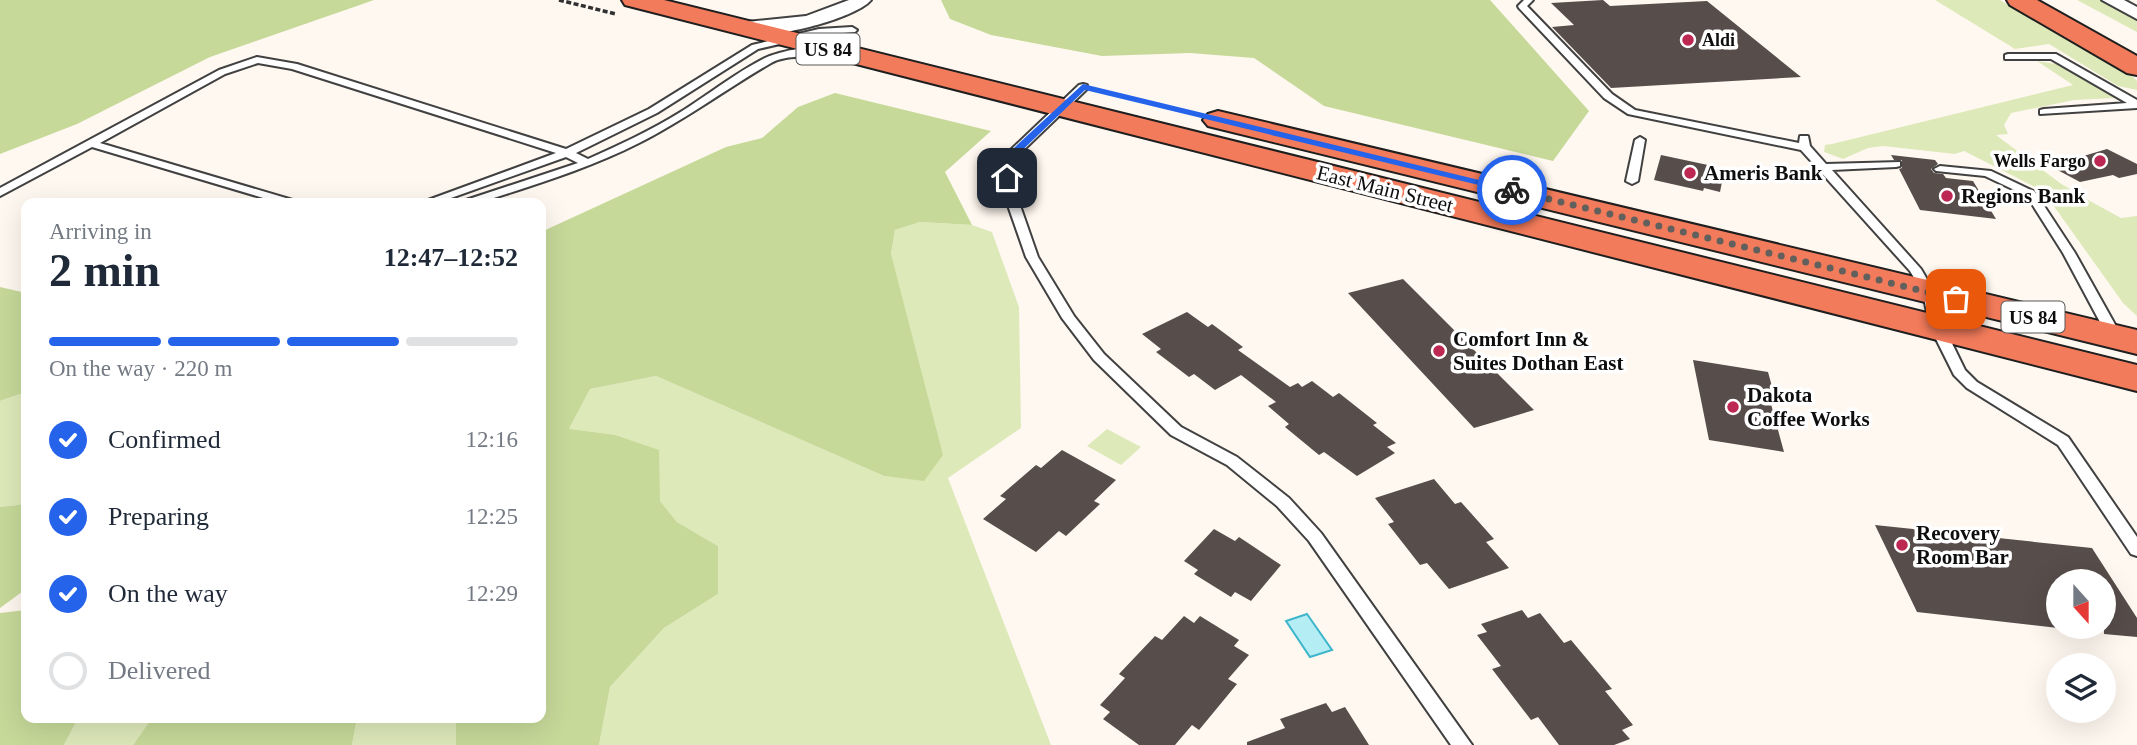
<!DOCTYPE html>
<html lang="en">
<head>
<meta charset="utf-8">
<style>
	body { margin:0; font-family:Georgia,serif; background:#f2f2f3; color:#1f2937; height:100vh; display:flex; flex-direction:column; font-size:26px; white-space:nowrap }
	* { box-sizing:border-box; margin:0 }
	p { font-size:23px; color:#747a83 }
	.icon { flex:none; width:38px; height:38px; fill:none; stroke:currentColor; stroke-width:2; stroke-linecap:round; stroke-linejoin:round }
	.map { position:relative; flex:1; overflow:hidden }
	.sheet { position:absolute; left:21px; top:198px; width:525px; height:525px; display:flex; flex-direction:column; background:#fff; border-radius:14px; box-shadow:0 7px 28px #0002 }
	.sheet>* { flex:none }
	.needle { width:46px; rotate:159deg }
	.tools { position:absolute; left:2046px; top:569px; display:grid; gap:14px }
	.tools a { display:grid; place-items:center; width:70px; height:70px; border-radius:50%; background:#fff; box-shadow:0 7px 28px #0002; font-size:35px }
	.pin { position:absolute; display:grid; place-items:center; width:60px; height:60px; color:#fff; margin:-30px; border-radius:14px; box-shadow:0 4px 10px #0006 }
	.courier { position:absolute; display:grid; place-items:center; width:70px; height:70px; margin:-35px; border:5px solid #2563eb; border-radius:50%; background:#fff; color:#222; box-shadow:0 2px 9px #0007 }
	.headline em { font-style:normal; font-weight:700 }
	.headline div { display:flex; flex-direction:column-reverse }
	.headline { display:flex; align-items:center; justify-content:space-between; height:119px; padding:0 28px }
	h1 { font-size:46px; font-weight:700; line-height:52px }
	.bar { display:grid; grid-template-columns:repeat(4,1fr); gap:10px 7px; align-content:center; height:84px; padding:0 28px }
	.bar i { height:9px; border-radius:5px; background:#e0e1e3 }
	.bar .current { background:#2563eb }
	.bar p { grid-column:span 4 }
	ol { padding:0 28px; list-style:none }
	li { display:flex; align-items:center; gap:21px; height:77px }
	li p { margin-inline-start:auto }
	li .icon { padding:7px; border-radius:50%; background:#2563eb; color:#fff; stroke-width:4 }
	li:last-child { color:#747a83 }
	li i { width:38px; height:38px; border:4px solid #e0e1e3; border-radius:50% }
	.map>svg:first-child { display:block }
</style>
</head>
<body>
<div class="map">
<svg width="2137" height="745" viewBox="0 0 2137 745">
	<rect width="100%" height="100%" fill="#fff8f0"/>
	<path fill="#dee9ba" d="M1935,0H2000L2133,77L2137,81V90L2118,86L2049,44L2015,49Z
		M2077,0H2106L2137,17V32Z
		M2037,61L2062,65L2116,98L2074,100L2011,113L2004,125L2008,134L1996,135L2060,183L2090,201L2121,218L2137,216V316L2123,303L2043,191L1964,151L1955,154L1883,146L1868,148L1843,159L1824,152L1825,145L1832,144L2073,85Z
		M920,222L972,225L992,232L1019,307L1021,428L948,478L1051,745H599L610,687L664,628L718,594V546L677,522L660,501L569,429L590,389L656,376L884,476L924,480L891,254L895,230Z
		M26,392V504L0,507V401Z
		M1107,429L1141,447L1121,465L1087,446Z
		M78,718H152L133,745H64Z
		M357,718H456V745H352Z"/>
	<path fill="#c6d999" d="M0,0H374L210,57L77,124L0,154Z
		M941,0H1490L1589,111L1553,161L1324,106L1254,58L1190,53L1102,56L991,35L950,19Z
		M835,93L991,131L945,172L972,225L920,222L895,230L891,254L943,455L924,481L884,476L656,376L590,389L569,429L615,435L659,450L660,501L677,522L718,546V594L664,628L610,687L599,745H456V718H541V232L726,147L762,138L798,107Z
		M0,287L26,293V392L0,401Z
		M26,504V589L0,608V507Z
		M26,610V718H78L64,745H0V613Z
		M152,718H357L352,745H133Z"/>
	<path fill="#b5edf5" stroke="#3db5cb" stroke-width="2" d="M1307,614L1332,650L1310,657L1286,621Z"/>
	<path fill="#574d4b" d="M1603,0L1610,6L1707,1L1801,77L1611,88L1552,27L1574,25L1551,3Z
		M2107,149L2137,164V174L2119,178L2113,175L2080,182L2050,166Z
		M1661,155L1708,165V168L1724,172L1720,192L1704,188L1703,191L1654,180Z
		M1891,155L1935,160L1938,164L1931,169L1934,173L1943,174L1946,178L1973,181L1996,219L1920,210L1899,169L1902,168V160H1894Z
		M1403,279L1534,410L1474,428L1348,293Z
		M1187,312L1208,327L1212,324L1243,347L1238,350L1290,387L1298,383L1302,387L1312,381L1333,397L1339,393L1377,423L1373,425L1396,443L1387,447L1395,453L1357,476L1324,452L1319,455L1285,427L1289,424L1268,406L1276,402L1241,375L1215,390L1194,374L1189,377L1156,352L1161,349L1142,334Z
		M1693,360L1768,372L1774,394L1768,393L1784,452L1709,440Z
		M1062,450L1116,480L1094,501L1100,504L1066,536L1059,531L1036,552L983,519L1006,499L1000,496L1036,465L1041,468Z
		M1434,479L1455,504L1461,502L1494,539L1486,542L1509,568L1449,589L1427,563L1420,565L1388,524L1394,522L1375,498Z
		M1875,525L2092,548L2137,618V637L2104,634V581H2058V628L1917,612Z
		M1214,529L1235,541L1239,537L1281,565L1251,601L1235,592L1231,597L1194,574L1198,570L1184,561Z
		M1522,610L1528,618L1540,613L1564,643L1571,640L1612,689L1605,691L1633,725L1622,730L1630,739L1614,745H1559L1538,717L1531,720L1492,669L1501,666L1477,635L1487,632L1481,624Z
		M1184,616L1194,623L1200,616L1239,640L1234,646L1249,655L1228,679L1237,684L1199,730L1192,725L1175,745H1139L1103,719L1110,712L1100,705L1125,678L1119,674L1155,636L1162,640Z
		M1326,703L1332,712L1345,707L1369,745H1247V742L1285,728L1280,719Z"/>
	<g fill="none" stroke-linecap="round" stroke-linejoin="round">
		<g stroke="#414141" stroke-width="4">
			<path id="lane" d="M1524,0H1533L1527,6L1612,94L1635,110L1799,143L1800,136H1808L1810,146L1826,164L1900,162V166L1896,167L1832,170L1921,269L1935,293L1944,327L1965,370L1977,382L2068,437L2137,537V556L2131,554L2058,445L1967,388L1954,375L1930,327L1923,293L1910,271L1801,150L1628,114L1604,98L1519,8L1518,6Z
				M852,27L857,30L855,32L819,35L758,49L657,113L576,153L588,159C619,145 650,131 679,113C708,95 735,73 765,58C777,52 816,43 827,50C812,60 788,53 771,63C726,89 685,120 639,143C588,169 533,185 479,203H461L463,201L578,163L566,157L437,203H420L556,153L292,69L258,63L225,74L100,143L296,201L298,203H280L92,147L0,196V188L219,70L257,57L297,64L566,149L649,109L752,45L819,29Z
				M2008,54H2056L2137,100V108L2040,114V110L2044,109L2127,103L2051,59H2005V55Z
				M1083,84L1087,85V89L1010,163L1016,194L1038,257L1074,316L1104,354L1181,427L1237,457L1289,498L1321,533L1472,745H1451L1309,541L1277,506L1227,465L1171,435L1094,360L1062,318L1026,257L1004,194L998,162L1079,85Z
				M1640,137L1645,140L1638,181L1632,184L1626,181L1635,140Z
				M1940,166L1991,171L2035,192L2075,253L2122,337L2120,340L2115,341L2108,337L2063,253L2027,196L1985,176L1936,171L1934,169Z"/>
		</g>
		<g stroke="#414141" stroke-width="4">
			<path id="street" d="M849,0H871C856,19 752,47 737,28L746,22L806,16Z
				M2102,0H2124L2137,7V19Z"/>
		</g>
		<g stroke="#1f1f1f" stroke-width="4">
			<path id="highway" d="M622,0H664L2137,365V391L625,5Z
				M2007,0H2037L2137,56V75L2127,73L2010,5Z
				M1218,111L2137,330V354L1208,126L1203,120L1208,114Z"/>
		</g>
		<path stroke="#303030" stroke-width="3.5" stroke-dasharray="5 2.5" stroke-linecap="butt" d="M559,0L616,14"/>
		<use href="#lane" fill="#fff" fill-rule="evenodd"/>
		<use href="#street" fill="#fff" fill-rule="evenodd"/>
		<use href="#highway" fill="#f27b5b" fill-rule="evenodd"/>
	</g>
	<path fill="#2563eb" d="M1083,84L1512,188L1517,190L1512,193L1085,90L1009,163L1012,178L1004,180L1001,160Z"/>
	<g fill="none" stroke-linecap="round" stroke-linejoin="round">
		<path stroke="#62605d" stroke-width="7" stroke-dasharray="0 12.6" d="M1512,190L1956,299"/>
	</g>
	<g fill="#bd2853" stroke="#fff" stroke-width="2.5">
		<circle cx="1688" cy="40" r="7"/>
		<circle cx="2100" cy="161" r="7"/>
		<circle cx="1690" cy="173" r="7"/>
		<circle cx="1947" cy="196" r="7"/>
		<circle cx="1439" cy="351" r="7"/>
		<circle cx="1733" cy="407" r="7"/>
		<circle cx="1902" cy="545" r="7"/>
	</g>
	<g text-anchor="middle" stroke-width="7" stroke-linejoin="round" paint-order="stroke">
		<g font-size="18" font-weight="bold" fill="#0e0e0e" stroke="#fff" text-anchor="start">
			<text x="1702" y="46">Aldi</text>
			<text x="2086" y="167" text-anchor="end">Wells Fargo</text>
		</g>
		<g fill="#fff" stroke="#565656" stroke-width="2">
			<rect x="796.5" y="33.5" width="63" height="31" rx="5"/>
			<rect x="2001.5" y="301.5" width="63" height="31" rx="5"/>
		</g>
		<g font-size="19" font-weight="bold" fill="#0e0e0e">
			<text x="828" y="56">US 84</text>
			<text x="2033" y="324">US 84</text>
		</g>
		<g font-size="21" font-weight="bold" fill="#0e0e0e" stroke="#fff" text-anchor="start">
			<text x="1704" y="180">Ameris Bank</text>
			<text x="1961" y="203">Regions Bank</text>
			<text x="1453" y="346">Comfort Inn &amp;<tspan x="1453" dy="24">Suites Dothan East</tspan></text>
			<text x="1747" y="402">Dakota<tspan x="1747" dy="24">Coffee Works</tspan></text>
			<text x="1916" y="540">Recovery<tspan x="1916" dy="24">Room Bar</tspan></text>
		</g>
		<g font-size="21" fill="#0e0e0e" stroke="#fff">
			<text transform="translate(1385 189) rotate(14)" y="7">East Main Street</text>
		</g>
	</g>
</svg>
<div class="tools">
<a><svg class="needle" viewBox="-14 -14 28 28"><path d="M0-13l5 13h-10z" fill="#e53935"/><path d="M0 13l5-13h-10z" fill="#747a83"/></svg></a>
<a><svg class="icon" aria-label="layers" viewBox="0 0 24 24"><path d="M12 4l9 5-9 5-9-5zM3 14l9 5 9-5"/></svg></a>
</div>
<div class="pin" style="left:1956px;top:299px;background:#ea580c"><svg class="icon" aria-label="bag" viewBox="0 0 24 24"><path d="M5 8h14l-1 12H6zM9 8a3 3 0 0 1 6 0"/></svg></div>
<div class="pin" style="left:1007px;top:178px;background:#1f2937"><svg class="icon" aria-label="home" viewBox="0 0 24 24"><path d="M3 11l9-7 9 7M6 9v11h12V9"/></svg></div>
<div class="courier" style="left:1512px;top:190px"><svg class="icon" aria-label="bike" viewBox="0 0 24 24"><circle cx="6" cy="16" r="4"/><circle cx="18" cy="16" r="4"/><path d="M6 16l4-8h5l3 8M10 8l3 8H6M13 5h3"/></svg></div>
<section class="sheet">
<div class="headline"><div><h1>2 min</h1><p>Arriving in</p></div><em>12:47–12:52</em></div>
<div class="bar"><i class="current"></i><i class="current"></i><i class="current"></i><i></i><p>On the way · 220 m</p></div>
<ol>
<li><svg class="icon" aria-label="check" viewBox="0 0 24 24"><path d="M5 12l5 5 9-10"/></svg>Confirmed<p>12:16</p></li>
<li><svg class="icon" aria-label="check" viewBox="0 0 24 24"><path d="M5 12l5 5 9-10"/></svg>Preparing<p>12:25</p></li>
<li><svg class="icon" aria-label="check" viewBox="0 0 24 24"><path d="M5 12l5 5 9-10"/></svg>On the way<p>12:29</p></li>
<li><i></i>Delivered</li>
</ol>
</section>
</div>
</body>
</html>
